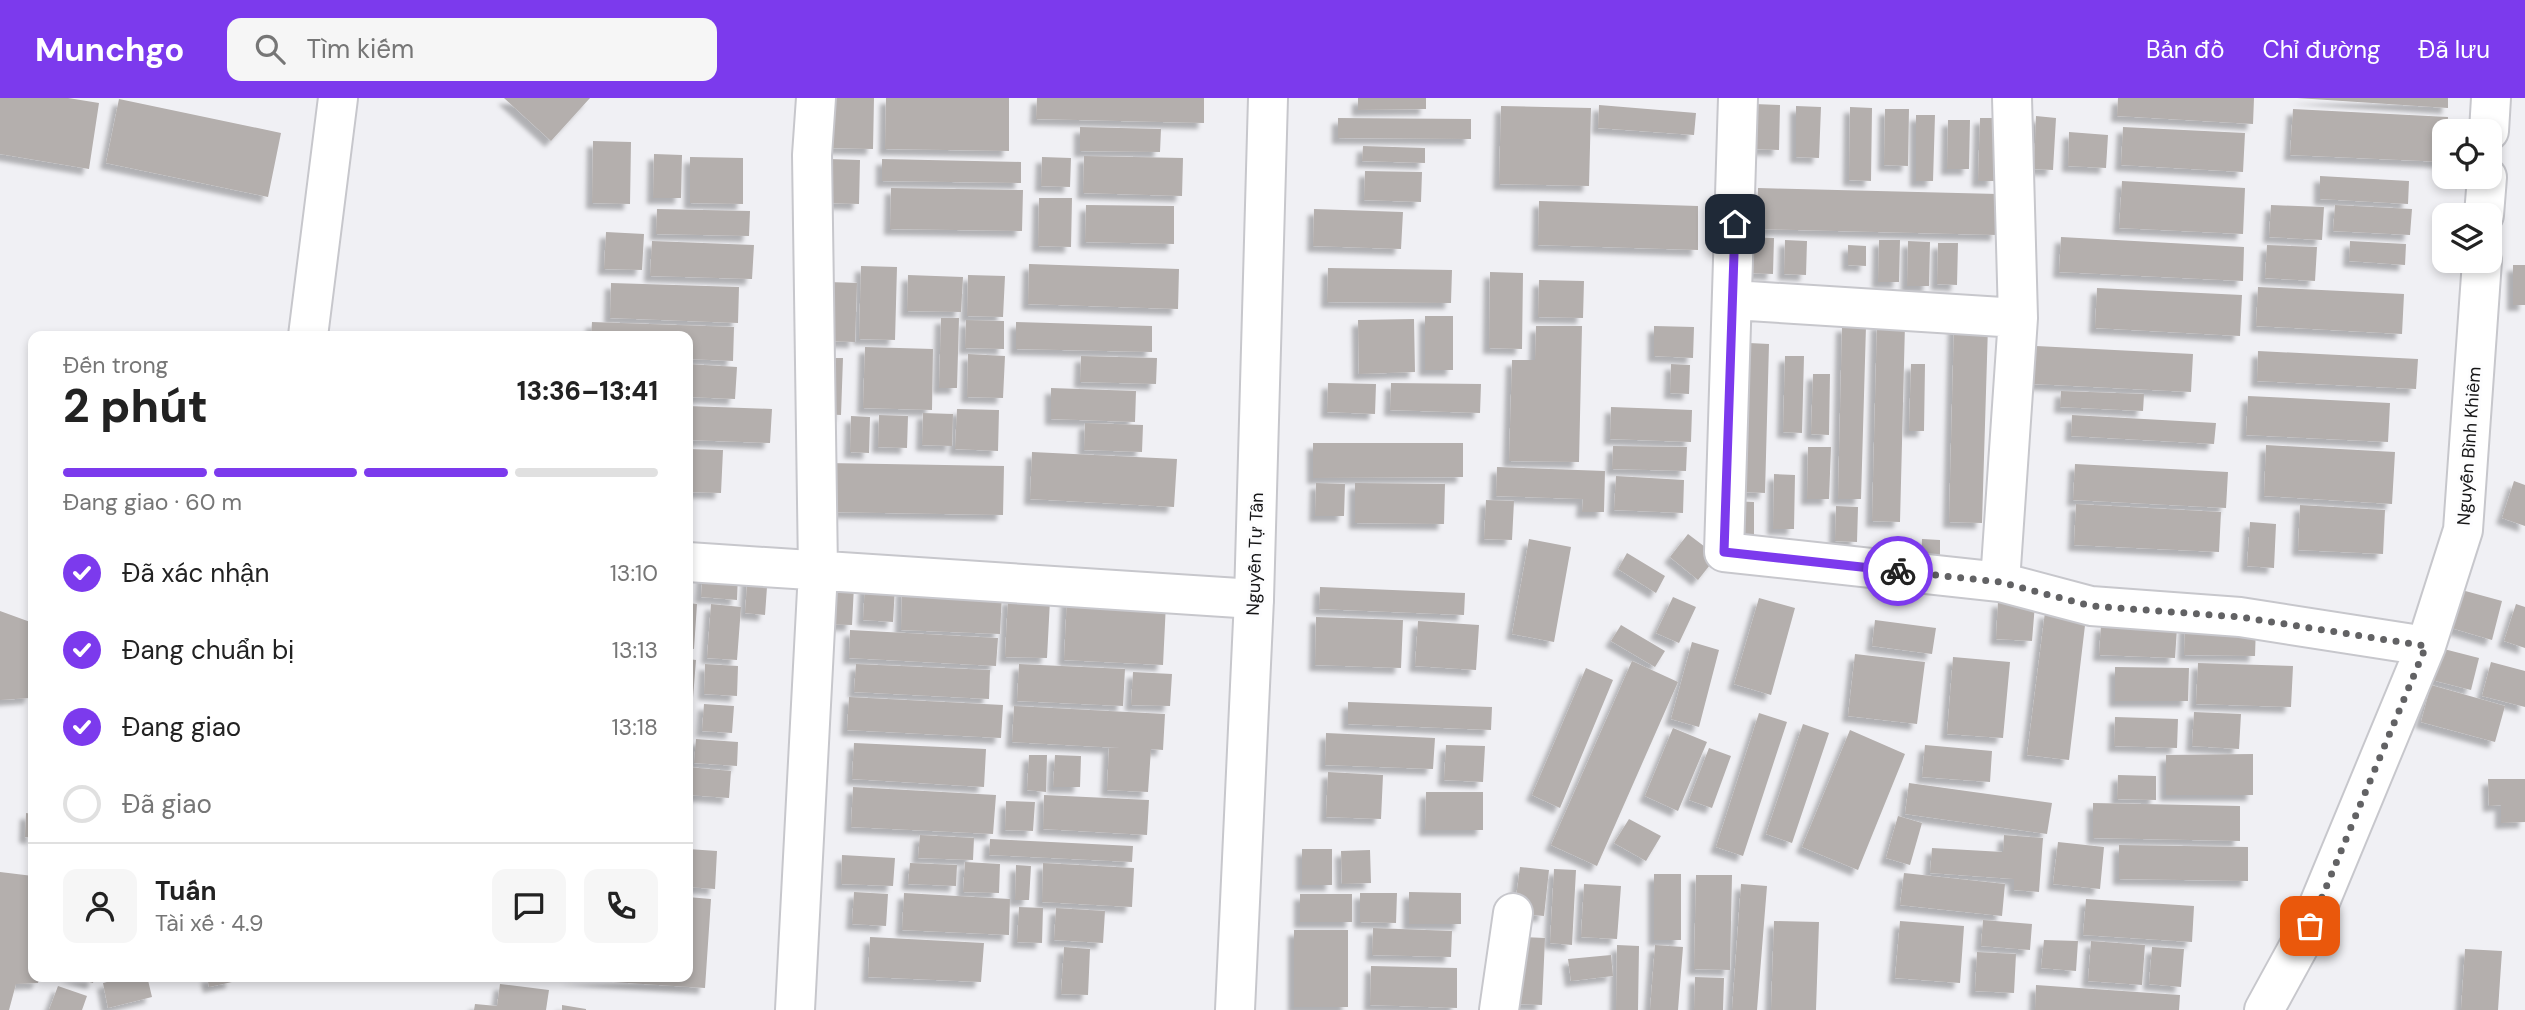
<!DOCTYPE html>
<html lang="vi">
<head>
<meta charset="utf-8">
<style>
	body { margin:0; font-family:"DM Sans",sans-serif; background:#f6f6f6; color:#222; height:100vh; display:flex; flex-direction:column; font-size:26px; white-space:nowrap }
	* { box-sizing:border-box; margin:0 }
	p { font-size:23px; color:#767676 }
	.icon { flex:none; width:38px; height:38px; fill:none; stroke:currentColor; stroke-width:2; stroke-linecap:round; stroke-linejoin:round }
	.map { position:relative; flex:1; overflow:hidden }
	.panel { position:absolute; left:28px; top:233px; width:665px; height:651px; display:flex; flex-direction:column; background:#fff; border-radius:14px; box-shadow:0 4px 10px #0003 }
	.panel>* { flex:none }
	.tools { position:absolute; left:2432px; top:21px; display:grid; gap:14px }
	.tools a { display:grid; place-items:center; width:70px; height:70px; border-radius:14px; background:#fff; box-shadow:0 4px 10px #0003; font-size:35px }
	.pin { position:absolute; display:grid; place-items:center; width:60px; height:60px; color:#fff; margin:-30px; border-radius:14px; box-shadow:0 4px 10px #0006 }
	.courier { position:absolute; display:grid; place-items:center; width:70px; height:70px; margin:-35px; border:5px solid #7c3aed; border-radius:50%; background:#fff; color:#222; box-shadow:0 2px 9px #0007 }
	.summary em { font-style:normal; font-weight:800 }
	.summary div { display:flex; flex-direction:column-reverse }
	.summary { display:flex; align-items:center; justify-content:space-between; height:119px; padding:0 35px }
	h1 { font-size:46px; font-weight:800; line-height:52px }
	.bar { display:grid; grid-template-columns:repeat(4,1fr); gap:10px 7px; align-content:center; height:84px; padding:0 35px }
	.bar i { height:9px; border-radius:5px; background:#e0e0e0 }
	.bar .on { background:#7c3aed }
	.bar p { grid-column:span 4 }
	.line { display:flex; align-items:center; gap:18px; padding:0 35px; border-top:2px solid #e0e0e0 }
	.line div { flex:1 }
	.round { display:grid; place-items:center; flex:none; width:74px; height:74px; border-radius:14px; background:#f6f6f6 }
	ol { padding:0 35px; list-style:none }
	li { display:flex; align-items:center; gap:21px; height:77px }
	li p { margin-inline-start:auto }
	li .icon { padding:7px; border-radius:50%; background:#7c3aed; color:#fff; stroke-width:4 }
	li:last-child { color:#767676 }
	li i { width:38px; height:38px; border:4px solid #e0e0e0; border-radius:50% }
	header { display:flex; align-items:center; gap:42px; box-sizing:border-box; height:98px; padding:0 35px; background:#7c3aed; color:#fff }
	header strong { font-size:33px }
	nav { display:flex; gap:38px; margin-inline-start:auto; font-size:24px }
	.search { width:490px; height:63px; background:#f6f6f6; display:flex; align-items:center; gap:18px; box-sizing:border-box; padding:0 24px; border-radius:14px; color:#767676; font-size:26px }
	.map>svg:first-child { display:block }
</style>
</head>
<body>
<header>
<strong>Munchgo</strong>
<div class="search"><svg class="icon" aria-label="search" viewBox="0 0 24 24"><circle cx="10" cy="10" r="6"/><path d="M15 15l6 6"/></svg>Tìm kiếm</div>
<nav><a>Bản đồ</a><a>Chỉ đường</a><a>Đã lưu</a></nav>
</header>
<div class="map">
<svg width="2525" height="912" viewBox="0 0 2525 912">
	<defs>
		<filter id="shadow"><feDropShadow dx="-6" dy="6" stdDeviation="2" flood-color="#0004"/></filter>
	</defs>
	<rect width="100%" height="100%" fill="#f0f0f4"/>
	<path fill="#b4afad" filter="url(#shadow)" d="M0,0H68L99,5L89,71L0,56Z
		M504,0H590L551,43Z
		M832,0H874L873,51L831,50Z
		M886,0H1009V53L885,51Z
		M1037,0H1204V25L1036,21Z
		M1358,0H1426V11L1358,12Z
		M2118,0H2254L2253,26L2117,18Z
		M2297,0H2448V10Z
		M119,1L281,35L268,99L106,65Z
		M1754,6L1780,7L1779,52L1753,51Z
		M1599,7L1696,15L1694,37L1598,30Z
		M1501,8L1591,10L1589,88L1499,86Z
		M1796,8L1821,9L1819,60L1796,59Z
		M1850,9L1872,10L1871,83L1849,82Z
		M1885,11H1909L1908,68L1884,67Z
		M2293,11L2448,19L2445,64L2290,57Z
		M1916,17H1935L1933,83H1916Z
		M2036,18L2056,20L2053,72L2034,71Z
		M1338,20L1471,21V41L1338,40Z
		M1980,20H1996L1994,83H1978Z
		M1948,22H1970L1969,71H1947Z
		M1080,29L1161,31L1160,54L1080,53Z
		M2123,29L2245,35L2243,74L2121,67Z
		M2069,34L2108,37L2106,70L2068,68Z
		M593,43L631,44L630,106L592,105Z
		M1363,48L1425,50V65L1362,63Z
		M654,56L682,57L681,100H653Z
		M1084,58L1183,60L1182,98L1083,95Z
		M690,59L743,60V106L690,105Z
		M1042,59L1071,60L1070,89L1041,88Z
		M829,61L860,62L859,106L828,105Z
		M882,61L1021,64V85L882,83Z
		M1365,73L1422,74L1421,104L1364,102Z
		M2320,78L2409,83L2408,106L2320,101Z
		M2122,83L2245,90L2243,136L2119,130Z
		M891,90L1023,92L1022,133L890,131Z
		M1758,90L1998,96L1997,137L1757,131Z
		M1039,100H1072L1071,149L1038,148Z
		M1539,103L1698,108V152L1538,147Z
		M1086,107L1174,108V146L1085,144Z
		M2271,107L2324,109L2322,142L2269,139Z
		M2335,107L2412,111L2410,137L2333,133Z
		M657,111L750,113L749,138L656,136Z
		M1314,111L1403,114L1401,151L1313,148Z
		M606,134L644,136L642,172L604,171Z
		M1747,139L1774,140L1773,176L1746,175Z
		M2061,139L2244,149L2243,183L2059,174Z
		M1785,142L1807,143L1806,177L1784,176Z
		M1879,142H1900L1899,184H1878Z
		M652,143L754,147L752,181L650,178Z
		M1908,143L1930,144L1929,188H1907Z
		M2350,143L2406,146L2405,167L2349,163Z
		M1938,145H1958L1957,187L1937,186Z
		M1848,147L1866,148V168L1848,167Z
		M2267,147L2317,149L2315,183L2265,180Z
		M1029,166L1179,171L1178,211L1028,206Z
		M2513,167H2525V207H2513Z
		M861,168L897,169L895,242L859,241Z
		M1328,170L1452,172L1451,205L1327,204Z
		M1490,174L1523,175L1522,251L1489,250Z
		M908,177L963,179L961,214L907,213Z
		M968,177L1005,178L1003,219L967,218Z
		M1539,182L1584,183L1583,220L1538,219Z
		M829,184L857,185L855,244L827,243Z
		M611,185L739,189L738,225L610,220Z
		M2258,189L2404,196L2402,236L2256,228Z
		M2097,190L2242,197L2240,238L2095,230Z
		M1425,218H1453V272H1425Z
		M941,220H959L957,290H939Z
		M1414,221L1415,274L1359,276L1358,222Z
		M966,222L1004,223V251L965,250Z
		M592,224L734,229L733,263L688,261V238H591Z
		M1016,224L1152,228V254L1016,251Z
		M1877,225L1905,226L1900,424L1872,423Z
		M1954,227L1988,228L1982,425L1949,424Z
		M1536,228H1582L1579,364L1509,363L1512,262H1535Z
		M1654,228L1694,229L1693,260L1654,258Z
		M1842,228H1866L1861,401H1838Z
		M1749,245L1769,246L1765,395L1745,394Z
		M2036,248L2193,256L2191,294L2034,286Z
		M865,249L933,251L932,312L863,310Z
		M2258,253L2418,261L2416,291L2257,283Z
		M968,256L1005,258L1003,300L967,299Z
		M1081,258L1157,260L1156,286L1080,284Z
		M1785,258H1804L1802,335L1783,334Z
		M821,260H843L841,317L820,316Z
		M688,266L737,269L735,301L688,299Z
		M1671,266L1690,267L1689,296L1670,295Z
		M1911,266H1925L1924,333H1909Z
		M1813,276H1830L1829,337L1811,336Z
		M1328,285L1376,286L1375,316L1327,314Z
		M1391,285L1481,286L1480,315L1390,312Z
		M1051,290L1136,293L1135,324L1051,321Z
		M2061,293L2144,296L2143,313L2060,309Z
		M2248,298L2390,305L2388,344L2246,337Z
		M688,308L772,311L770,345L688,342Z
		M1611,309L1692,312L1691,344L1610,341Z
		M957,311L999,312L998,353L955,351Z
		M923,315L953,316L952,348L922,347Z
		M879,317L908,318L907,350L878,349Z
		M2072,317L2216,325L2214,346L2071,338Z
		M851,318L870,319L869,355L850,354Z
		M1085,325L1143,327L1142,354L1084,352Z
		M1313,345H1463V379L1313,380Z
		M2266,347L2395,354L2392,406L2264,398Z
		M1613,348L1687,349L1686,373L1612,371Z
		M1808,349H1831L1829,401H1807Z
		M688,351L723,352L721,395L688,394Z
		M1032,354L1177,361L1174,409L1030,401Z
		M826,365L1004,368L1003,417L825,414Z
		M2075,366L2228,374L2226,410L2073,402Z
		M1497,369L1605,373L1604,414H1582L1583,401L1496,398Z
		M1774,376L1795,377L1794,431H1773Z
		M1616,378L1684,382L1683,415L1614,412Z
		M2514,383L2525,387V428L2502,420Z
		M1316,385L1345,386L1344,418H1315Z
		M1355,385L1445,386L1444,426L1355,425Z
		M1486,402L1514,403L1512,442L1484,441Z
		M1733,403L1754,404V438L1732,437Z
		M2076,406L2221,414L2219,454L2074,447Z
		M2300,407L2385,412L2383,456L2298,452Z
		M1836,408L1858,409L1857,444L1835,443Z
		M2250,424L2276,426L2274,470L2247,468Z
		M1688,436L1717,458L1698,482L1670,459Z
		M1529,441L1571,449L1554,544L1512,536Z
		M1922,441L1940,442V466H1921Z
		M1627,455L1665,478L1656,495L1618,471Z
		M703,473L738,476L737,502L701,499Z
		M748,473L768,475L765,517L745,515Z
		M823,487L854,488L852,527L821,526Z
		M865,487L895,489L893,524L863,522Z
		M1320,489L1465,495L1464,517L1319,511Z
		M902,490L1002,495L1000,536L901,532Z
		M2458,491L2502,503L2492,542L2448,529Z
		M1673,499L1696,509L1679,545L1656,535Z
		M1008,500L1050,502L1047,560L1005,559Z
		M1067,500L1166,505L1163,567L1064,562Z
		M1759,500L1795,510L1771,597L1734,586Z
		M1998,503L2035,506L2032,543L1996,541Z
		M688,505L697,506L694,551L688,550Z
		M711,506L741,509L737,562L707,560Z
		M2516,506L2525,509V550L2504,543Z
		M0,513L33,525V589L30,600L0,602Z
		M2045,514L2086,519L2069,662L2027,657Z
		M1316,519L1403,522L1401,570L1315,567Z
		M1875,522L1936,530L1932,556L1872,548Z
		M1418,523L1479,527L1476,572L1415,568Z
		M1621,527L1665,553L1655,569L1611,543Z
		M2101,527L2177,530L2175,560L2099,557Z
		M2185,527H2256L2255,558L2184,557Z
		M850,532L998,540L996,568L849,560Z
		M1692,544L1719,552L1699,629L1671,621Z
		M2436,549L2479,560L2471,592L2428,581Z
		M1855,556L1925,564L1917,626L1848,618Z
		M1953,559L2010,564L2003,640L1947,636Z
		M688,561L696,562L693,600L688,599Z
		M1632,563L1678,584L1597,768L1551,747Z
		M2491,564L2525,573V609L2482,598Z
		M2198,565L2293,568L2291,609L2196,606Z
		M705,566L738,568L737,598L704,596Z
		M856,566L990,572L989,601L854,594Z
		M1019,566L1125,571L1123,608L1017,603Z
		M2115,569L2189,570L2188,603H2115Z
		M1586,570L1613,582L1560,710L1532,697Z
		M1133,574L1172,576L1170,608L1131,607Z
		M2431,587L2505,608L2495,644L2421,624Z
		M849,599L1003,607L1001,640L847,632Z
		M1348,604L1492,609L1491,632L1348,626Z
		M704,606L734,608L732,635L702,633Z
		M1014,608L1165,616L1163,652L1151,651L1148,694L1107,692L1109,650H1120L1012,644Z
		M2194,614L2241,616L2239,651L2192,648Z
		M1759,615L1787,624L1743,758L1716,749Z
		M2115,619L2178,621L2177,650L2114,648Z
		M1803,626L1829,635L1792,745L1766,736Z
		M1673,630L1707,644L1678,713L1645,698Z
		M1850,632L1905,656L1858,772L1802,749Z
		M1326,635L1435,640L1433,671L1325,667Z
		M696,641L738,644L737,668L694,665Z
		M854,645L986,651L984,689L852,681Z
		M1446,647L1485,648L1483,684L1444,682Z
		M1925,647L1992,653L1990,684L1922,679Z
		M1709,650L1731,658L1712,710L1689,702Z
		M2253,656V697H2166V657Z
		M1029,657H1047L1046,694L1027,692Z
		M1055,657L1081,658L1080,689H1053Z
		M688,669L731,673L729,700L688,697Z
		M1328,674L1383,677L1381,721L1326,719Z
		M2118,677L2156,678V702L2117,701Z
		M2488,681H2525V724L2501,725V707L2489,708Z
		M1909,685L2052,705L2047,736L1905,716Z
		M853,689L996,697L993,736L851,729Z
		M1426,694H1483V732H1425Z
		M1044,697L1149,702L1147,737L1043,731Z
		M1006,703L1035,704L1033,733L1005,732Z
		M2093,705L2240,708V743L2093,740Z
		M26,715L33,716V740L25,739Z
		M1898,718L1922,725L1910,767L1886,760Z
		M1629,721L1661,738L1646,763L1614,745Z
		M920,737L974,740L973,762L918,760Z
		M2004,737L2043,740L2039,794L2014,792V781L1930,775L1932,750L2003,754Z
		M990,741L1133,748L1132,764L989,757Z
		M2058,744L2104,749L2100,791L2053,786Z
		M2119,747L2248,749V783L2119,781Z
		M688,751L717,753L715,791L688,789Z
		M1302,751H1332V787H1302Z
		M1370,752L1371,785L1342,786L1341,753Z
		M842,757L895,760L893,788L841,786Z
		M965,764L1000,766L999,795L963,794Z
		M910,765L957,767L956,788L908,786Z
		M1043,765L1134,770L1132,809L1042,804Z
		M1016,767L1031,768L1029,802H1015Z
		M1520,769L1549,772L1544,818L1514,815Z
		M1554,771L1576,772L1572,847L1550,845Z
		M0,774L33,778V878H40L38,885L16,886L9,912H0Z
		M1904,775L2005,786L2002,818L1900,807Z
		M1654,776H1681V842H1654Z
		M1696,777H1732L1730,872L1694,871Z
		M1584,786L1621,788L1617,841L1581,839Z
		M1741,786L1767,788L1757,912H1732Z
		M854,794L888,796L886,828L852,826Z
		M1409,794L1461,795V826H1409Z
		M904,795L1010,801L1009,837L902,832Z
		M1360,795H1397L1396,825L1360,824Z
		M1300,796H1352V824H1300Z
		M688,799L711,801L705,890L566,881L688,878Z
		M2086,801L2194,808L2192,844L2083,837Z
		M1019,809L1043,810L1042,845L1017,844Z
		M1056,810L1105,813L1103,845L1054,842Z
		M1983,822L2032,826L2030,852L1981,848Z
		M1774,823L1819,824L1816,912H1771Z
		M1900,823L1964,828L1960,885L1895,880Z
		M1373,830L1452,833L1451,859L1372,857Z
		M1294,832H1348V909H1294Z
		M870,839L984,845L981,884L868,879Z
		M1520,839L1545,840L1542,907L1518,906Z
		M2044,842L2078,843L2076,873L2041,870Z
		M2091,843L2145,847L2142,887L2088,883Z
		M1617,847L1639,848L1638,912H1616Z
		M1655,847L1683,849L1678,912H1650Z
		M1064,849L1090,851L1088,897L1061,896Z
		M2152,849L2184,851L2181,889L2149,886Z
		M2465,851L2502,853L2498,912H2461Z
		M1977,854L2016,856L2014,895L1975,893Z
		M1611,857L1613,878L1571,883L1568,861Z
		M1371,868L1457,870V910L1370,907Z
		M66,878H95L93,885Z
		M130,878H147L152,899L108,910L103,885Z
		M207,878H231L232,884L209,889Z
		M1695,879L1724,880L1723,912H1694Z
		M500,886L549,892L546,912H474L475,906L497,908Z
		M2036,887L2180,897L2179,912H2035Z
		M58,888L87,898L82,912H49Z
		M562,907L586,911V912H562Z"/>
	<g fill="none" stroke-linecap="round" stroke-linejoin="round">
		<g stroke="#c7c7cc" stroke-width="42">
			<path id="minor" d="M1738,0L1724,454L2000,484L2091,508L2240,519L2426,548
				M2489,33L2491,0
				M2484,117L2487,79
				M1733,202L2018,220
				M308,238L338,0
				M688,464L1254,501
				M2000,484L2018,220L2012,0
				M795,912L818,473L812,57L816,0
				M1499,912L1513,815
				M2264,912L2310,828L2426,548L2463,432L2482,163"/>
		</g>
		<g stroke="#c7c7cc" stroke-width="42">
			<path id="tertiary" d="M1235,912L1254,501L1268,0"/>
		</g>
		<use href="#minor" stroke="#fff" stroke-width="38"/>
		<use href="#tertiary" stroke="#fff" stroke-width="38"/>
	</g>
	<g fill="none" stroke-linecap="round" stroke-linejoin="round">
		<path stroke="#626264" stroke-width="7" stroke-dasharray="0 12.6" d="M1898,473L2000,484L2091,508L2240,519L2426,548L2310,828"/>
		<path stroke="#7c3aed" stroke-width="9" d="M1735,126L1724,454L1898,473"/>
	</g>
	<g text-anchor="middle" stroke-width="6" stroke-linejoin="round" paint-order="stroke">
		<g font-size="18" fill="#151516" stroke="#fdfdfe">
			<text transform="translate(2469 348) rotate(-86)" y="6">Nguyễn Bình Khiêm</text>
			<text transform="translate(1255 456) rotate(-88)" y="6">Nguyễn Tự Tân</text>
		</g>
	</g>
</svg>
<div class="tools">
<a><svg class="icon" aria-label="locate" viewBox="0 0 24 24"><circle cx="12" cy="12" r="6"/><path d="M12 2v4M12 18v4M2 12h4M18 12h4"/></svg></a>
<a><svg class="icon" aria-label="layers" viewBox="0 0 24 24"><path d="M12 4l9 5-9 5-9-5zM3 14l9 5 9-5"/></svg></a>
</div>
<div class="pin" style="left:2310px;top:828px;background:#ea580c"><svg class="icon" aria-label="bag" viewBox="0 0 24 24"><path d="M5 8h14l-1 12H6zM9 8a3 3 0 0 1 6 0"/></svg></div>
<div class="pin" style="left:1735px;top:126px;background:#1f2937"><svg class="icon" aria-label="home" viewBox="0 0 24 24"><path d="M3 11l9-7 9 7M6 9v11h12V9"/></svg></div>
<div class="courier" style="left:1898px;top:473px"><svg class="icon" aria-label="bike" viewBox="0 0 24 24"><circle cx="6" cy="16" r="4"/><circle cx="18" cy="16" r="4"/><path d="M6 16l4-8h5l3 8M10 8l3 8H6M13 5h3"/></svg></div>
<section class="panel">
<div class="summary"><div><h1>2 phút</h1><p>Đến trong</p></div><em>13:36–13:41</em></div>
<div class="bar"><i class="on"></i><i class="on"></i><i class="on"></i><i></i><p>Đang giao · 60 m</p></div>
<ol>
<li><svg class="icon" aria-label="check" viewBox="0 0 24 24"><path d="M5 12l5 5 9-10"/></svg>Đã xác nhận<p>13:10</p></li>
<li><svg class="icon" aria-label="check" viewBox="0 0 24 24"><path d="M5 12l5 5 9-10"/></svg>Đang chuẩn bị<p>13:13</p></li>
<li><svg class="icon" aria-label="check" viewBox="0 0 24 24"><path d="M5 12l5 5 9-10"/></svg>Đang giao<p>13:18</p></li>
<li><i></i>Đã giao</li>
</ol>
<div class="line" style="height:126px"><a class="round"><svg class="icon" aria-label="person" viewBox="0 0 24 24"><circle cx="12" cy="8" r="4"/><path d="M4 21q1-7 8-7t8 7"/></svg></a><div><b>Tuấn</b><p>Tài xế · 4.9</p></div><a class="round"><svg class="icon" aria-label="chat" viewBox="0 0 24 24"><path d="M4 5h16v11H9l-5 4z"/></svg></a><a class="round"><svg class="icon" aria-label="phone" viewBox="0 0 24 24"><path d="M5 4h4l2 5-3 2q2 4 5 5l2-3 5 2v4C11 20 4 13 5 4z"/></svg></a></div>
</section>
</div>
</body>
</html>
